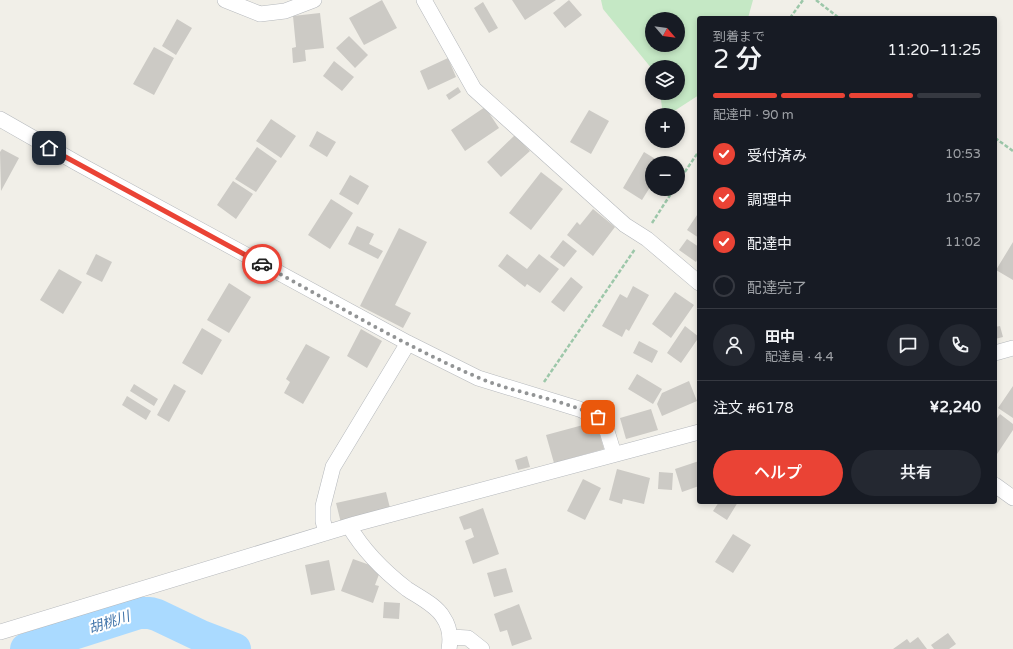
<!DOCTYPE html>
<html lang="ja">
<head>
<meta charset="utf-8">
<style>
	body { margin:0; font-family:"Varela Round","Noto Sans JP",sans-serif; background:#242831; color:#f1f3f6; height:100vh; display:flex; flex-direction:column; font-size:15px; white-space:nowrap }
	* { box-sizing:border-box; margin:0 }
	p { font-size:13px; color:#9ea1a6 }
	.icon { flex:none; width:22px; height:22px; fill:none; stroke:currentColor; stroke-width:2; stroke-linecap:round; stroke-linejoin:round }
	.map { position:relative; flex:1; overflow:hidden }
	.drawer { position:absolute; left:697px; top:16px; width:300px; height:488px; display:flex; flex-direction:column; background:#171b24; border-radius:4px; box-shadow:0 2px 6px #0003 }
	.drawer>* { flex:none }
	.needle { width:26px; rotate:118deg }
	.buttons { position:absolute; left:645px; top:12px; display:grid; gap:8px }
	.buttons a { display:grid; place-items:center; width:40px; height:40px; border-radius:50%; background:#171b24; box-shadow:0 2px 6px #0003; font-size:20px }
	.pin { position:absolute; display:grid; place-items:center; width:34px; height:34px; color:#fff; margin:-17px; border-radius:8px; box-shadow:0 2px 6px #0006 }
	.courier { position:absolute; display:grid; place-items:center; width:40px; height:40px; margin:-20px; border:3px solid #ea4335; border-radius:50%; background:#fff; color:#222; box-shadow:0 1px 5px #0007 }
	.head em { font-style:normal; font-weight:600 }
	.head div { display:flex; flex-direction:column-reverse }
	.head { display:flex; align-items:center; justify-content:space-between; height:68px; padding:0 16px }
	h1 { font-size:26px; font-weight:600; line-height:30px }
	.bar { display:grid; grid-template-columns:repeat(4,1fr); gap:6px 4px; align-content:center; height:48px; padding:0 16px }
	.bar i { height:5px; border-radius:3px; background:#363941 }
	.bar .active { background:#ea4335 }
	.bar p { grid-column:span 4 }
	.line { display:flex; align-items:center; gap:10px; padding:0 16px; border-top:1px solid #363941 }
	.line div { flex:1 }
	.round { display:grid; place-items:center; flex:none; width:42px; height:42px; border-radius:21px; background:#242831 }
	ol { padding:0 16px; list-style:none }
	li { display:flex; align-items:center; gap:12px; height:44px }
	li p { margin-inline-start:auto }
	li .icon { padding:4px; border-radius:50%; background:#ea4335; color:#fff; stroke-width:4 }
	li:last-child { color:#9ea1a6 }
	li i { width:22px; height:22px; border:2px solid #363941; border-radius:50% }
	.action { display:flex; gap:8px; margin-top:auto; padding:8px 16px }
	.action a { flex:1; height:46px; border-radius:24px; background:#ea4335; color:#fff; font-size:16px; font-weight:600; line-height:46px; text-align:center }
	.action a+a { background:#242831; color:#f1f3f6 }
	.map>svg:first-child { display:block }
</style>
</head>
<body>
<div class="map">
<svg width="1013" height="649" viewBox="0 0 1013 649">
	<rect width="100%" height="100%" fill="#f1efe8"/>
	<path fill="#c5e8c5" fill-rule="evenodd" d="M601,0H753L748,18H699V95L668,115H663L660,93H678V67H652V69L603,9ZM652,19H678V45H652Z"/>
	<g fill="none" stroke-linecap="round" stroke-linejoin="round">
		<path stroke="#aadaff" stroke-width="32" d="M26,649L139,613H150L157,615L201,636L235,649"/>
	</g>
	<path fill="#cccac5" d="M382,0L397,28L364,45L349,18Z
		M512,0H556L525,20Z
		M569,0L582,15L565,28L553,13Z
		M483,2L498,28L489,33L474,8Z
		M320,13L324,48L305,50L306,61L293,63L292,48L296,47L293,16Z
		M177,19L192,28L176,55L162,46Z
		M349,36L368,55L355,68L336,48Z
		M154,47L174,58L154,95L133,84Z
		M448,58L456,77L428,90L420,71Z
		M334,61L354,77L342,91L323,76Z
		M458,87L461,92L449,100L446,95Z
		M485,107L499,128L465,151L451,130Z
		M589,110L609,121L591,154L570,142Z
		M271,119L296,136L281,158L256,141Z
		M317,131L336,142L327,157L309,146Z
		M515,135L530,151L501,177L487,162Z
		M257,147L277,161L256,192L235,179Z
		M2,149L19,158L1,191L0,152Z
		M644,152L662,163H652V184L642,200L623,188Z
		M541,172L563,189L531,230L509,213Z
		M350,175L369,186L358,205L339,194Z
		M233,181L253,194L236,219L217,205Z
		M331,199L353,213L330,249L308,235Z
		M593,209L615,227L593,256L567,235L577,222L580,225Z
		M699,212V238L687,230Z
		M357,226L374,234L369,244L383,251L378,259L348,244Z
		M399,228L427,242L395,305L411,313L403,328L360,306Z
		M687,239L699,247V256L696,262L679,250Z
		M563,240L577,251L564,267L550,257Z
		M1013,242V280L996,270Z
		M96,254L112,262L102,282L86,274Z
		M507,254L527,269L539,254L559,269L540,293L527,284L525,287L498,266Z
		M59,269L82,282L63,314L40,300Z
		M571,277L583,287L564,312L551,302Z
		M229,283L251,297L229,333L207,320Z
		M633,286L649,295L629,331L626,329L622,337L602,326L620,294L627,298Z
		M675,292L694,305L671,338L652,324Z
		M685,326L699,337L681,363L667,353Z
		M1000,326L1003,337L995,339V327Z
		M202,328L222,340L202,375L182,363Z
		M361,329L382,341L367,368L347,356Z
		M639,341L658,351L652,363L633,353Z
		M306,344L330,357L303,404L284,393L290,382L286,379Z
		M637,374L662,389L653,404L628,389Z
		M689,381L697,401L662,416L657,404L662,393Z
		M134,384L158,399L154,406L130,391Z
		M174,384L186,391L169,422L157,415Z
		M1013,386V418L998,408Z
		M127,396L151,411L146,420L122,405Z
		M651,409L658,430L626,439L620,418Z
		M1000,414L1013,424V430L997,454L995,453V421Z
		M583,425L585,432L598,429L604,449L554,463L546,435Z
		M527,456L530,467L518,470L515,460Z
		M699,461V486L682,492L675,469Z
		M617,469L650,478L644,504L623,499L622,504L609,500Z
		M659,472L673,473L672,490L658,489Z
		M583,479L601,488L585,520L567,511Z
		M386,492L391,512L341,523L336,503Z
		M719,502H738L727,520L713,511Z
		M483,508L499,554L473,564L465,541L474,537L471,528L464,530L459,517Z
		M733,534L751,545L733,573L715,562Z
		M353,559L381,569L375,585L379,586L373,603L341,591Z
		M329,560L335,590L311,595L305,565Z
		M506,568L513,592L494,597L487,573Z
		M384,602L400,603L399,619L383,618Z
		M519,604L532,639L512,646L507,630L500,632L494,614Z
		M948,633L956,644L949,649H934L931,645Z
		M918,637L927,649H893L907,639L910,643Z"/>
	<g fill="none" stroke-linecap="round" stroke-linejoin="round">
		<g stroke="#b5b8bc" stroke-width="16">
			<path id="minor" d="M225,0L260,14L285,11L314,0
				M424,0L474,89L625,225L647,239L699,283
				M0,119L77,163L408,343L478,378L579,409L601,419L606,428L614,454
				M995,353L1013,348
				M995,485L1013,498
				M349,526C363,550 385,572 407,589C419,597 436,605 443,617C450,627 451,638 449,649
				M326,533L323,521V506L333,467L408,343
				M0,632L355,524L699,432
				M451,637L468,638L482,649"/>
		</g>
		<path stroke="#9cc7a9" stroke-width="2.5" stroke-dasharray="4 2" stroke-linecap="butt" d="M816,0L839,18
			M790,18L803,0
			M995,138L1013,151
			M678,182L699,151
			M652,223L674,189
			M544,382L635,249"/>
		<use href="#minor" stroke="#fff" stroke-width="15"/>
	</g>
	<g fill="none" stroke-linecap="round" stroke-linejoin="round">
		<path stroke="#929495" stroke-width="4" stroke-dasharray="0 7.2" d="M262,264C333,303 403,345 477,377C516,394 560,398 598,417"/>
		<path stroke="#ea4335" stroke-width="5" d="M49,148L262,264"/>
	</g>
	<g text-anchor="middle" stroke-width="4" stroke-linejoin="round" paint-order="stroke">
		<g font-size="14" font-style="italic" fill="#4174aa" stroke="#fff">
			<text transform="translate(109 622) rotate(-18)" y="5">胡桃川</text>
		</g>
	</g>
</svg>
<div class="buttons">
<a><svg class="needle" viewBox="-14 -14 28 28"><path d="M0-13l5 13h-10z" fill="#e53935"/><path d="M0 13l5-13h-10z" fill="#9ea1a6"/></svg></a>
<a><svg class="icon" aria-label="layers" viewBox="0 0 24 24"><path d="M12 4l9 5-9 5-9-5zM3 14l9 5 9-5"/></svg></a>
<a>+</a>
<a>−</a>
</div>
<div class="pin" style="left:598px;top:417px;background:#ea580c"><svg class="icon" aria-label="bag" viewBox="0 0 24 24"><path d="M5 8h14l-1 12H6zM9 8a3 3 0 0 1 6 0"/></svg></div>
<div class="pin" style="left:49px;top:148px;background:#1f2937"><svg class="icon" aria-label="home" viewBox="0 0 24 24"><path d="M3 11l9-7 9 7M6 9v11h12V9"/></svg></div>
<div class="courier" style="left:262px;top:264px"><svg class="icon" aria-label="car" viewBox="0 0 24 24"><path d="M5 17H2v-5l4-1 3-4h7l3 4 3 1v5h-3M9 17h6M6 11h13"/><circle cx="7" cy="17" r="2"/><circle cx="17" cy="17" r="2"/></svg></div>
<section class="drawer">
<div class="head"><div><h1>2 分</h1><p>到着まで</p></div><em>11:20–11:25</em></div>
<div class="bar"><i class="active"></i><i class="active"></i><i class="active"></i><i></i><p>配達中 · 90 m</p></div>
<ol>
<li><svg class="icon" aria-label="check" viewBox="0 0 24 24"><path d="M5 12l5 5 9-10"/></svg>受付済み<p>10:53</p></li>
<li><svg class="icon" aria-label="check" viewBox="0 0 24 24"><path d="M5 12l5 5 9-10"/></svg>調理中<p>10:57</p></li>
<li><svg class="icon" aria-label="check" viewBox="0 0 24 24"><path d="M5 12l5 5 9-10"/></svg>配達中<p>11:02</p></li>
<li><i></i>配達完了</li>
</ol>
<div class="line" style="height:72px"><a class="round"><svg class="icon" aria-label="person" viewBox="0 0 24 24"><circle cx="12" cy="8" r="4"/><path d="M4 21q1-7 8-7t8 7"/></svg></a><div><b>田中</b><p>配達員 · 4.4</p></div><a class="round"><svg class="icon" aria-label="chat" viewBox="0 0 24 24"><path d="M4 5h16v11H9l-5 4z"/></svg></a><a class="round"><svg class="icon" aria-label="phone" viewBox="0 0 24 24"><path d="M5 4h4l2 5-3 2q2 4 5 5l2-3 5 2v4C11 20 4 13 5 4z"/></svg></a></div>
<div class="line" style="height:52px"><div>注文 #6178</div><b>¥2,240</b></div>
<div class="action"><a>ヘルプ</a><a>共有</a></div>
</section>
</div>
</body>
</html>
